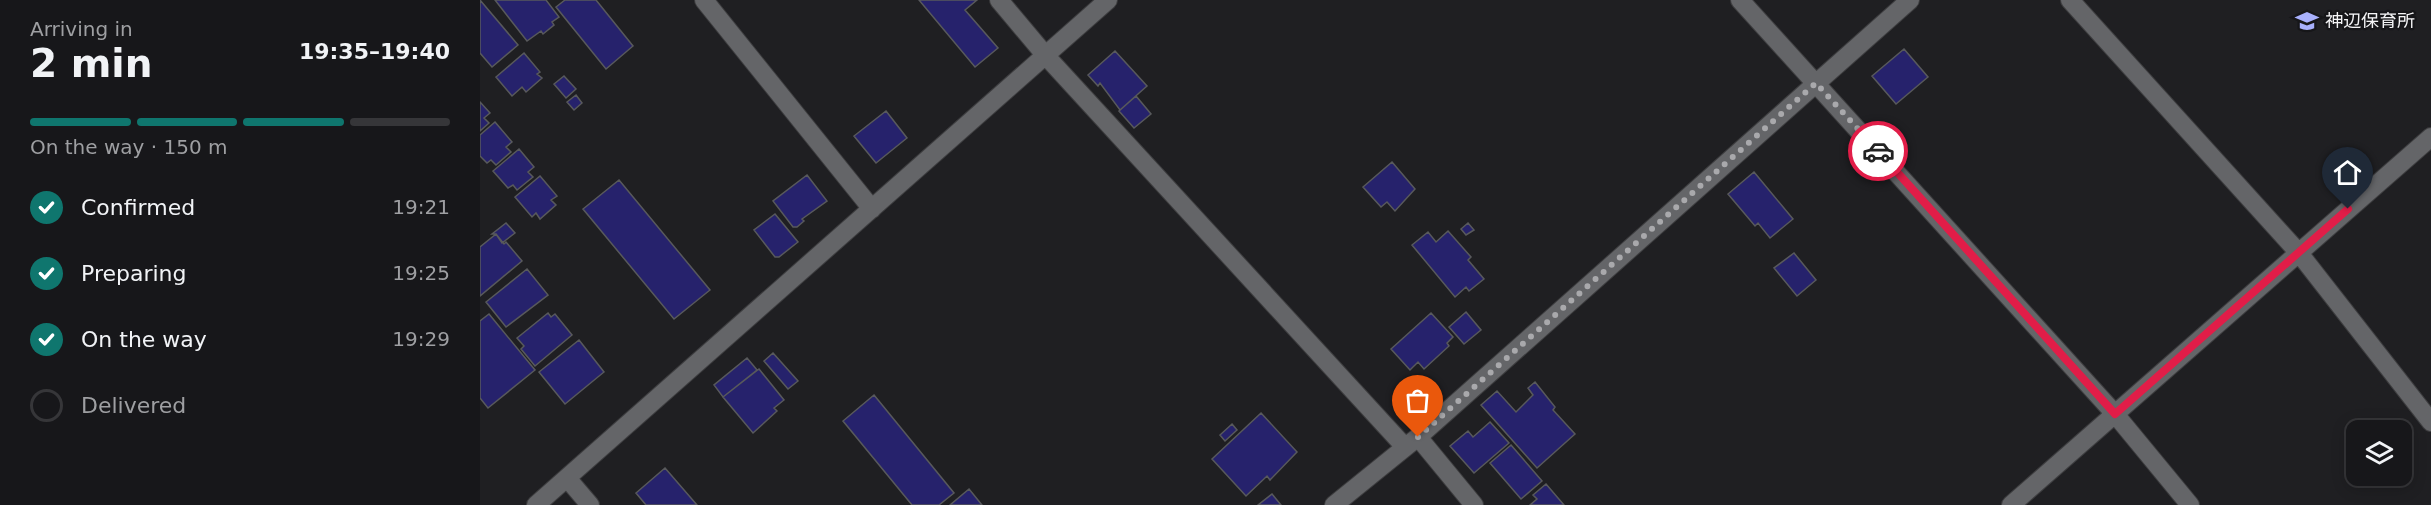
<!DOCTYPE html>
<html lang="en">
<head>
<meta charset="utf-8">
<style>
	body { margin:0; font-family:"DejaVu Sans","Noto Sans JP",sans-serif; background:#202023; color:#f1f3f6; height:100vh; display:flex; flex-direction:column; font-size:22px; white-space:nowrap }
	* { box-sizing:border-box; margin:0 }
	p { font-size:20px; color:#9e9fa2 }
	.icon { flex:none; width:33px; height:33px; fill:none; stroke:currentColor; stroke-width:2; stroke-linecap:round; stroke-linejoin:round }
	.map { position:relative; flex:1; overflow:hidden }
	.details { display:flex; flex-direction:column; background:#17171a; width:480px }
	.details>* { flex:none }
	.controls { position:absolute; left:1866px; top:420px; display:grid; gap:12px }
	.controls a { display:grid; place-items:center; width:66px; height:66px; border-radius:12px; background:#17171a; box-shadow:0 3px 15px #0003,0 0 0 2px #363639; font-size:30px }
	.pin { position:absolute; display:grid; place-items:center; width:51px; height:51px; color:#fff; margin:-62px -26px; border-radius:50% 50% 50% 0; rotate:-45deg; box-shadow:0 0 6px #0007 }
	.pin .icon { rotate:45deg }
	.courier { position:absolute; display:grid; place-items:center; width:60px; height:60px; margin:-30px; border:4px solid #e11d48; border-radius:50%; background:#fff; color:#222; box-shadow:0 2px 8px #0007 }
	.summary em { font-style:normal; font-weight:700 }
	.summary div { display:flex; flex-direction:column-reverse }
	.summary { display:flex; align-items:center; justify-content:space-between; height:102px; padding:0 30px }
	h1 { font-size:39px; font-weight:700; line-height:45px }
	.bar { display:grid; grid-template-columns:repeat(4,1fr); gap:9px 6px; align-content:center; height:72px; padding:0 30px }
	.bar i { height:8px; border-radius:4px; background:#363639 }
	.bar .current { background:#0f766e }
	.bar p { grid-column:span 4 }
	ol { padding:0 30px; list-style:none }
	li { display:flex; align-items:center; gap:18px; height:66px }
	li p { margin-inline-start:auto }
	li .icon { padding:6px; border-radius:50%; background:#0f766e; color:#fff; stroke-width:4 }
	li:last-child { color:#9e9fa2 }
	li i { width:33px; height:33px; border:3px solid #363639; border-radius:50% }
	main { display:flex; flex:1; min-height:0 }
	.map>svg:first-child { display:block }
</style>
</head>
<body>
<main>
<section class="details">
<div class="summary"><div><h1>2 min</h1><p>Arriving in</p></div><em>19:35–19:40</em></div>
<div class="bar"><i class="current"></i><i class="current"></i><i class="current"></i><i></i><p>On the way · 150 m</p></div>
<ol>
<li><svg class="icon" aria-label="check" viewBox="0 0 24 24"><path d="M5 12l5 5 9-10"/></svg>Confirmed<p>19:21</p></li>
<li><svg class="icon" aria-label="check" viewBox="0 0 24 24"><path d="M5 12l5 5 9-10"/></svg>Preparing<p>19:25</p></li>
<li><svg class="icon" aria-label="check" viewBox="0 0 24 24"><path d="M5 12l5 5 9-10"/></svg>On the way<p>19:29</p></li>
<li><i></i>Delivered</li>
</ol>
</section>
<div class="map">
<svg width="1951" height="505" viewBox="0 0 1951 505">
	<rect width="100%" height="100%" fill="#1f1f22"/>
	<path fill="#26226c" stroke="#58595c" stroke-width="1.5" d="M0,0L38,45L12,67L0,53Z
		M15,0H66L79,17L72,22L74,25L63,34L61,31L47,41Z
		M85,0H116L153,46L126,69L76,7Z
		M439,0H497L485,10L518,48L495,67Z
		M1424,49L1448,77L1416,104L1392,76Z
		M635,51L667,86L640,110L620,83L618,86L608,75Z
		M44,53L60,72L57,74L62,78L46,92L42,87L32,96L16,77Z
		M84,76L96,89L86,98L74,84Z
		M96,95L102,103L94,110L87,102Z
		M656,96L671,114L654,128L639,111Z
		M0,102L10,113L4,118L9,123L0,131Z
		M406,111L427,138L396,163L374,136Z
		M15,122L32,142L26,147L31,152L16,165L11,160L7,163L0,156V135Z
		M39,149L54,167L48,172L53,177L37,190L33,185L28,188L13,171Z
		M912,162L935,189L915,211L907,202L901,207L883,187Z
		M1274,172L1313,219L1290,238L1278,223L1275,226L1248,194Z
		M327,175L347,201L322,219L324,221L317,227H313L293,201Z
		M60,176L77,196L71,200L76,205L60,219L56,213L52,217L35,197Z
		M139,180L230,290L194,319L103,209Z
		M295,214L318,242L299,257H295L274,230Z
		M26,223L35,233L22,243L16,234H12Z
		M988,223L994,230L986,235L981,229Z
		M968,231L991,257L988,260L1004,279L989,291L986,287L975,297L932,245L948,232L956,242Z
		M16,234L24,244L26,242L42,261L0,296V247Z
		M1314,253L1336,280L1317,296L1294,268Z
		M47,269L68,295L26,327L6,302Z
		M986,312L1001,330L984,344L969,327Z
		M68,313L71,317L75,314L92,335L55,366L41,349L44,346L37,338Z
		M951,313L973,337L967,343L969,346L944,369L938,362L930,370L911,349Z
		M9,314L55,370L8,408L0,398V321Z
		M99,340L124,372L85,404L59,372Z
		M293,353L318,381L308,389L284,361Z
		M267,358L277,370L243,397L234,385Z
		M279,369L304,400L294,408L297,411L273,433L243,397Z
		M1055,382L1075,407L1073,410L1095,434L1057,468L1001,405L1017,391L1036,412L1053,395L1048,388Z
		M394,395L474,493L459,505H432L363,421Z
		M781,413L817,452L790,480L787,476L766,496L732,459Z
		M1010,422L1029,443L994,473L970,446L988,431L993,437Z
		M752,424L757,430L745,441L740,435Z
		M1031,445L1062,481L1041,499L1010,463Z
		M185,468L217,505H166L156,493Z
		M1066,484L1084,505H1050L1057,499L1053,495Z
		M489,489L502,505H470Z
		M792,494L801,505H778Z"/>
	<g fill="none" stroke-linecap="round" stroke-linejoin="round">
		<g stroke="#3d3d3f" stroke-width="20">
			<path id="minor" d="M224,0L392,209
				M519,0L566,56L925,447
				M1260,0L1635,414L1710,505
				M1590,0L1819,253L1951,422
				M938,437L994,505
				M87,478L110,505
				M56,505L628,0
				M854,505L938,437L1430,0
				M1531,505L1951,137"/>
		</g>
		<use href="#minor" stroke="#646568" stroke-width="18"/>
	</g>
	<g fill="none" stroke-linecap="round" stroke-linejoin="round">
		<path stroke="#a9a9ac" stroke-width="6" stroke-dasharray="0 10.8" d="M938,437L1336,83L1398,151"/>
		<path stroke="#e11d48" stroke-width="8" d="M1398,151L1635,414L1868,209"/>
	</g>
	<defs>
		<g id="school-bare" transform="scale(1.8)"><path d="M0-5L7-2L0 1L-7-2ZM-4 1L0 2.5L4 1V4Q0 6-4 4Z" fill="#a8b0fc" stroke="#161619" stroke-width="2.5" paint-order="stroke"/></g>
	</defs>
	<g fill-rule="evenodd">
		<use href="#school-bare" x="1827" y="21"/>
	</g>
	<g text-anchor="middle" stroke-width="4.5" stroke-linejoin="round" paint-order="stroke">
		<g font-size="18" fill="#f4f4f6" stroke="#161619" text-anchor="start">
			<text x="1845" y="27">神辺保育所</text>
		</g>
	</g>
</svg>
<div class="controls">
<a><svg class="icon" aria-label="layers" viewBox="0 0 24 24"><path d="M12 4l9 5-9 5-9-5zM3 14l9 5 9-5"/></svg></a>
</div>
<div class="pin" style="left:938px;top:437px;background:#ea580c"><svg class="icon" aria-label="bag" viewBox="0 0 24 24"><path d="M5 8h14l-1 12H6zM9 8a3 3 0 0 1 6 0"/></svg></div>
<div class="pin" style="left:1868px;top:209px;background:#1f2937"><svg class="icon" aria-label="home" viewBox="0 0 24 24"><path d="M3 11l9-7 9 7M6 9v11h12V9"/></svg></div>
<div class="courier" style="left:1398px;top:151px"><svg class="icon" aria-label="car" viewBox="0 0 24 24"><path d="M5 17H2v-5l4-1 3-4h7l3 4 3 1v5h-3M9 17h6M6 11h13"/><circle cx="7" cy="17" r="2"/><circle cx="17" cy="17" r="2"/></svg></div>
</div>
</main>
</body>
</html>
